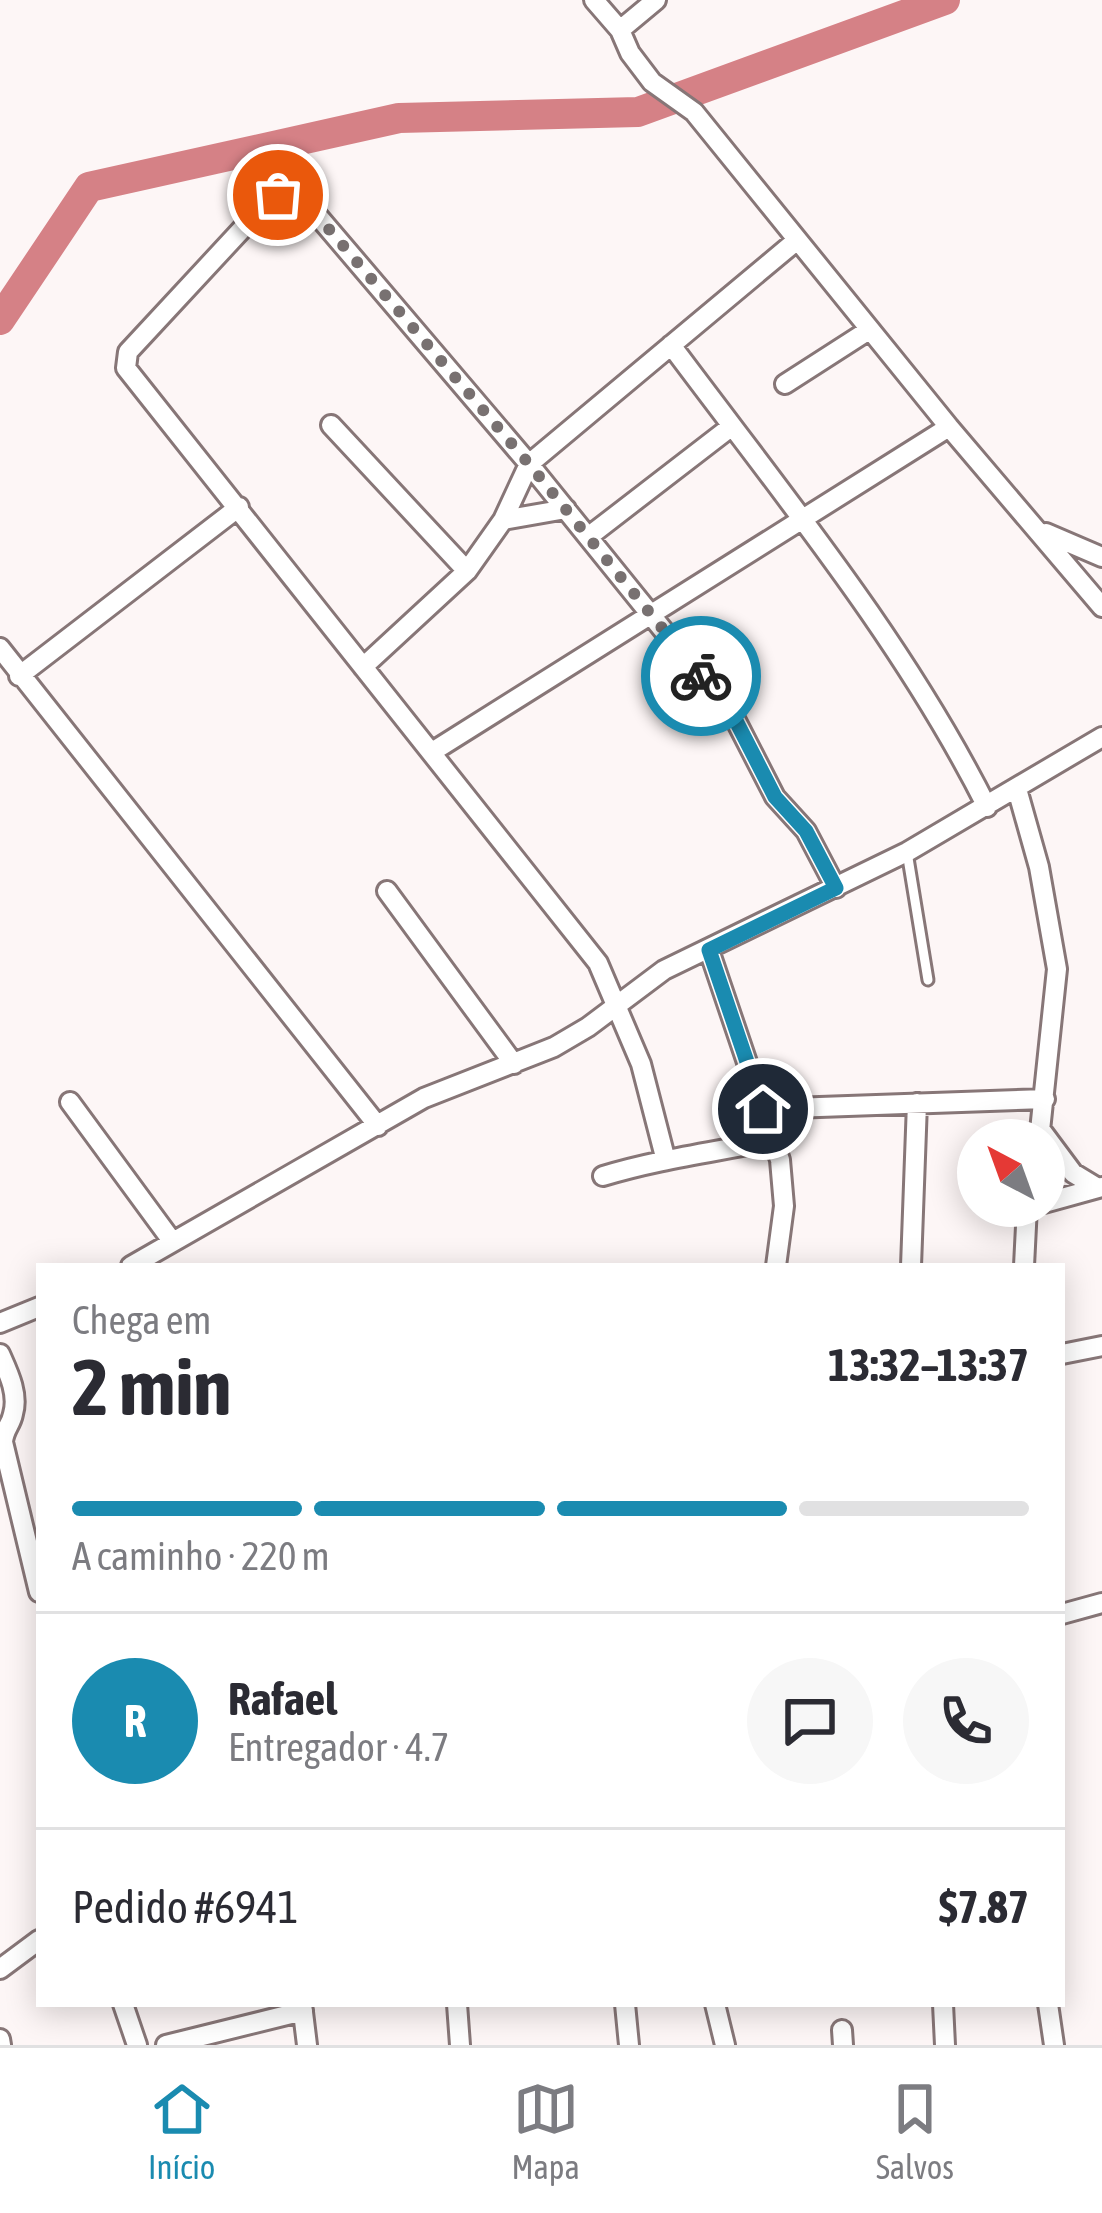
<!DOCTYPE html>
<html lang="pt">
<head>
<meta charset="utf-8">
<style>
	body { margin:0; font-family:"Asap Condensed",sans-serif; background:#f7f7f7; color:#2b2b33; height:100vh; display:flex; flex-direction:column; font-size:45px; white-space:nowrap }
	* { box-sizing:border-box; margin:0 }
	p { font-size:39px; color:#7c7c81 }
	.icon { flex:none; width:66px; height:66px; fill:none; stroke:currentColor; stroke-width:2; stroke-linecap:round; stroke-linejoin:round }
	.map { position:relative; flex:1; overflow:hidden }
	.panel { position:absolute; left:36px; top:1263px; width:1029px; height:744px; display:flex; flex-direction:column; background:#fff; border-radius:0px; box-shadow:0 6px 30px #0003 }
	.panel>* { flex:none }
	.needle { width:78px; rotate:319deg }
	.controls { position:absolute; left:957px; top:1119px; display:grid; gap:24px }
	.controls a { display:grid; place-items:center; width:108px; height:108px; border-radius:50%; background:#fff; box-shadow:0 6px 30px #0003; font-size:60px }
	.pin { position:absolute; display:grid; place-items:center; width:102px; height:102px; color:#fff; margin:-51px; border:6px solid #fff; border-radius:50%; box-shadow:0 3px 12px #0007 }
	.courier { position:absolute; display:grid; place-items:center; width:120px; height:120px; margin:-60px; border:9px solid #1a8bb0; border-radius:50%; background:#fff; color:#222; box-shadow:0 3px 15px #0007 }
	.overview em { font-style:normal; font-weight:700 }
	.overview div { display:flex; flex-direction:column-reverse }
	.overview { display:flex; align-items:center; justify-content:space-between; height:204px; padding:0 36px }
	h1 { font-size:78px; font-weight:700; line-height:90px }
	.bar { display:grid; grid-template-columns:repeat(4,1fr); gap:18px 12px; align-content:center; height:144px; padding:0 36px }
	.bar i { height:15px; border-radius:9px; background:#e1e1e2 }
	.bar .on { background:#1a8bb0 }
	.bar p { grid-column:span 4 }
	.line { display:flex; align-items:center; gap:30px; padding:0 36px; border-top:3px solid #e1e1e2 }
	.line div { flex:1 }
	.round { display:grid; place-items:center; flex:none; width:126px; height:126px; border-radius:63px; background:#f7f7f7 }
	.tab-bar { display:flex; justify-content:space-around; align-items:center; height:168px; border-top:3px solid #e1e1e2; background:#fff; font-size:33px; color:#7c7c81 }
	.tab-bar a { display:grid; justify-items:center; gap:6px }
	.tab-bar .on { color:#1a8bb0 }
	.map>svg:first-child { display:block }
</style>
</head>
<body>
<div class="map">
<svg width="1102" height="2045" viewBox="0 0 1102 2045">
	<rect width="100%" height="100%" fill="#fdf6f6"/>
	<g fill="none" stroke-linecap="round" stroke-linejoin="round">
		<path stroke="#d58186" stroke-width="30" d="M0,320L89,187L399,118L638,112L945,0"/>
		<g stroke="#877677" stroke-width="15">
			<path id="lane" d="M907,852L928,980"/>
		</g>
		<g stroke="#877677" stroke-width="24">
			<path id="street" d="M594,0L620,30L630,53L652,82L694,112L949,427L1102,607
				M620,30L656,0
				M671,345C782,494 903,640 987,807
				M785,384L869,330
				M331,425L467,571
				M503,520L566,509
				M1046,533L1102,557
				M588,537L732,426
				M0,648L378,1126
				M363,667L467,571L503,520L529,464L796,241
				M19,676L239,507
				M432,752L949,427
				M1017,789L1039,867L1057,969L1039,1140
				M387,891L514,1064
				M709,950L780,1160L784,1206L776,1266
				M70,1102L172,1241
				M763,1109L1045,1099
				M1041,1130L1073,1173L1096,1187
				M665,1157L641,1064L598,963L126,368L128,352L269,200L287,195L311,208L529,464L735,719L775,797L806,831L836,888
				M603,1176C659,1159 715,1152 773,1140
				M1044,1203L1102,1187
				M131,1266L424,1098L554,1047L588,1027L664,970L907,852L1102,737
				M911,1266L917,1103
				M1024,1266L1027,1206
				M0,1323L39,1307
				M0,1354C8,1372 19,1394 13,1414C11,1425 4,1429 3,1442L39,1592
				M1062,1354L1102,1346
				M1062,1614L1102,1603
				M0,1969L39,1940
				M123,2004L137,2045
				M302,2004L307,2045
				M457,2004L460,2045
				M625,2004L629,2045
				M715,2004L725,2045
				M943,2004L945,2045
				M1048,2004L1054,2045
				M842,2030L843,2045
				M0,2039L1,2045
				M166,2045L303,2011"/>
		</g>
		<use href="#lane" stroke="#fff" stroke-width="9"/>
		<use href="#street" stroke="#fff" stroke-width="18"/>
	</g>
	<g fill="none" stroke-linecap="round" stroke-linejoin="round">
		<path stroke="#787171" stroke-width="12" stroke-dasharray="0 21.6" d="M278,195L296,197L311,208L529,464L701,676"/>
		<path stroke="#1a8bb0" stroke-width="15" d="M701,676L735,719L775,797L806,831L836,888L709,950L763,1109"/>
	</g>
</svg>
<div class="controls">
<a><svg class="needle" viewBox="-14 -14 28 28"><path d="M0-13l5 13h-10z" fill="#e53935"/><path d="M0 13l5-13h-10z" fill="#7c7c81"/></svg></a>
</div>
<div class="pin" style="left:278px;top:195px;background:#ea580c"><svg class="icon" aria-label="bag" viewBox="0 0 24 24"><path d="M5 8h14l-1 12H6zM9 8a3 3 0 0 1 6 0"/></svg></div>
<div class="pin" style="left:763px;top:1109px;background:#1f2937"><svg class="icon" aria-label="home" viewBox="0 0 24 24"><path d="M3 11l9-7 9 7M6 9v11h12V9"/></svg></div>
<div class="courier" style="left:701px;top:676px"><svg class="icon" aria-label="bike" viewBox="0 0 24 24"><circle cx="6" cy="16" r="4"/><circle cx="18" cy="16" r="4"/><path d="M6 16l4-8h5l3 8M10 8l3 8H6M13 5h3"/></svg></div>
<section class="panel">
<div class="overview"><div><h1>2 min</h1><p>Chega em</p></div><em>13:32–13:37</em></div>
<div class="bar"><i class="on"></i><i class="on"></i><i class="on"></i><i></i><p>A caminho · 220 m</p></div>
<div class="line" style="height:216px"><b class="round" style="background:#1a8bb0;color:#fff">R</b><div><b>Rafael</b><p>Entregador · 4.7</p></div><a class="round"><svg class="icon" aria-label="chat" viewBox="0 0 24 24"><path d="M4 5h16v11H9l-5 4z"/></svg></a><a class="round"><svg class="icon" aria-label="phone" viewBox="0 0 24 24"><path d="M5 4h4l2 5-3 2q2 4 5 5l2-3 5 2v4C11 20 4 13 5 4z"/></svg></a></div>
<div class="line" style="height:156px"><div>Pedido #6941</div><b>$7.87</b></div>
</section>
</div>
<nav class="tab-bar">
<a class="on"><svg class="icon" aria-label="home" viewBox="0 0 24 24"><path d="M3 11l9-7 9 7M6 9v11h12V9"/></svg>Início</a>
<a><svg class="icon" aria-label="map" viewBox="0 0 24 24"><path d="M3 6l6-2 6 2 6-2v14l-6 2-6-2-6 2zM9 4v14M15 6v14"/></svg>Mapa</a>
<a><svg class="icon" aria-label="saved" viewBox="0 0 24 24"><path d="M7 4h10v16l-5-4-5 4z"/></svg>Salvos</a>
</nav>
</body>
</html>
